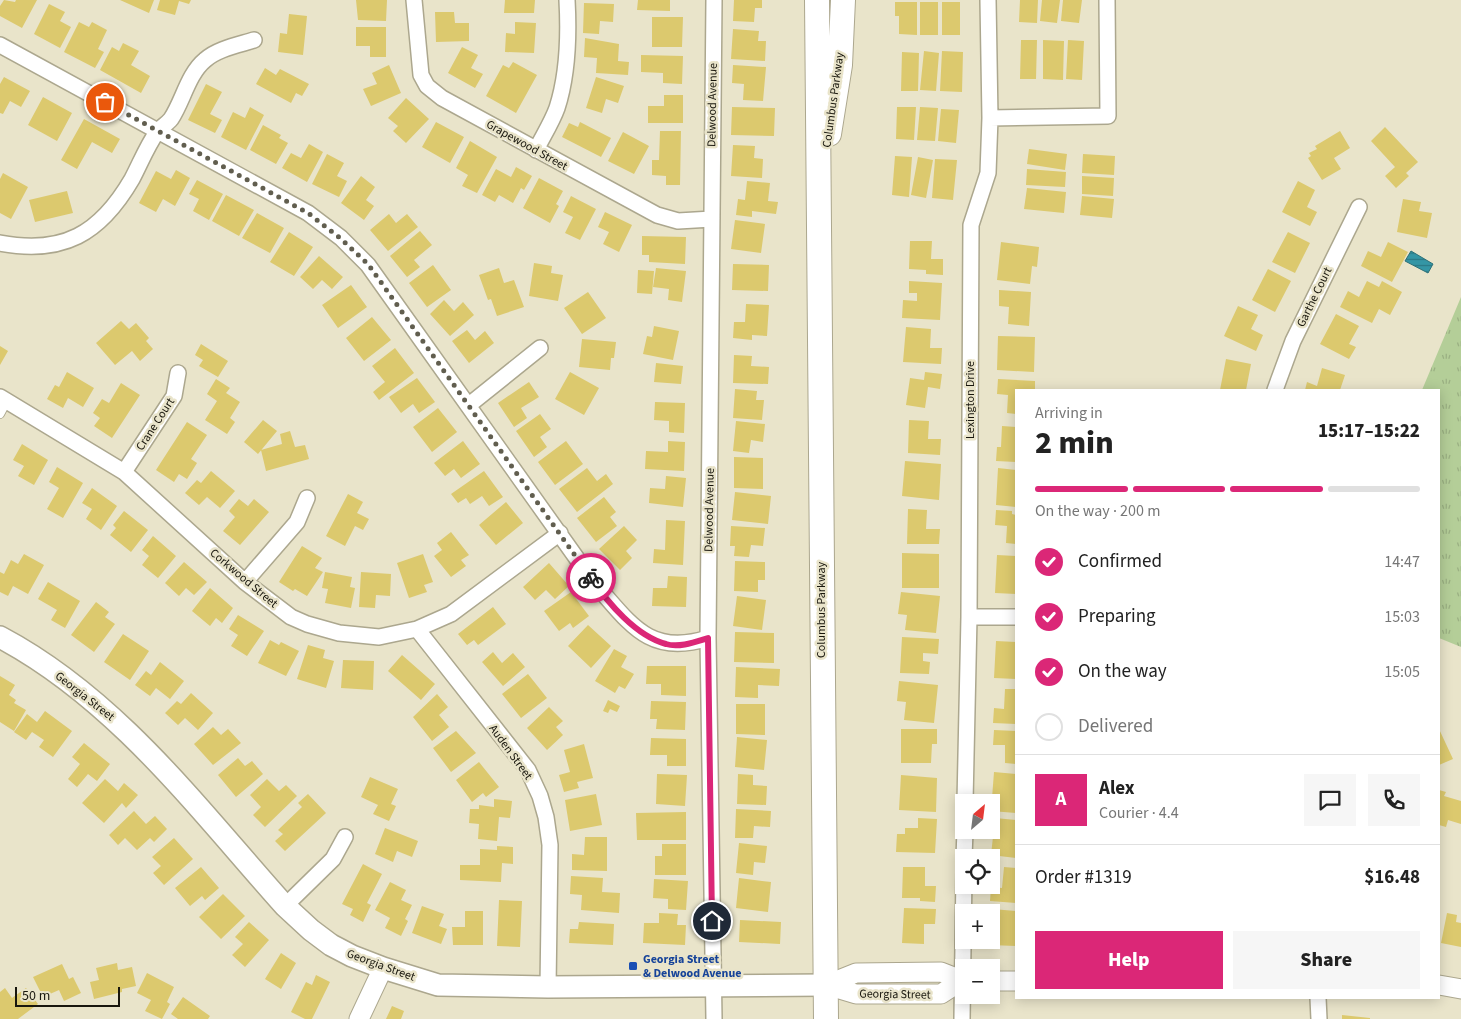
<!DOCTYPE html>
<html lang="en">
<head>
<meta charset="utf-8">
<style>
	body { margin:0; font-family:"Source Sans 3",sans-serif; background:#f6f6f6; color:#222; height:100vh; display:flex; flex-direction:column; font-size:19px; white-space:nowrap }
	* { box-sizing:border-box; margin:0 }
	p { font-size:16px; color:#767676 }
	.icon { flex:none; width:28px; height:28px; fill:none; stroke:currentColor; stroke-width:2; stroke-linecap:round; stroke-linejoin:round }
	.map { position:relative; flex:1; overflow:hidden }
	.drawer { position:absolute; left:1015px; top:389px; width:425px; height:610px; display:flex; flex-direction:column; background:#fff; border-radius:0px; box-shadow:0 2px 12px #0003 }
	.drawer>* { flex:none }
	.needle { width:32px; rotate:28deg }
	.buttons { position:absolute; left:955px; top:794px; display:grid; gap:10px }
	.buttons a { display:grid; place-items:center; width:45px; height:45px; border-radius:0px; background:#fff; box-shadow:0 2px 12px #0003; font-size:25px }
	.scale { position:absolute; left:15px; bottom:12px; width:105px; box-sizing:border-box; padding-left:5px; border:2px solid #18160d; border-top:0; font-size:14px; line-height:18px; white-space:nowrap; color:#18160d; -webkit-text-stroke:4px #e9e4ca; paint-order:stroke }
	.pin { position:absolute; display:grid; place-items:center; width:42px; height:42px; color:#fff; margin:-21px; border:2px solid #fff; border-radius:50%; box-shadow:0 1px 5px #0007 }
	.courier { position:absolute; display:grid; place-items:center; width:50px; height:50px; margin:-25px; border:4px solid #db2777; border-radius:50%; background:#fff; color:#222; box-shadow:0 1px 6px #0007 }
	.overview em { font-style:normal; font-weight:800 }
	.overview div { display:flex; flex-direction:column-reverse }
	.overview { display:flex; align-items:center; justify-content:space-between; height:85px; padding:0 20px }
	h1 { font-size:32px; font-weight:800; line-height:38px }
	.bar { display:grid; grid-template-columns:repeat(4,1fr); gap:8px 5px; align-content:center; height:60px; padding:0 20px }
	.bar i { height:6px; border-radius:4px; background:#e0e0e0 }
	.bar .active { background:#db2777 }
	.bar p { grid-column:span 4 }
	.line { display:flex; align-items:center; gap:12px; padding:0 20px; border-top:1px solid #e0e0e0 }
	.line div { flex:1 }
	.round { display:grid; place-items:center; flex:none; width:52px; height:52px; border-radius:0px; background:#f6f6f6 }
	ol { padding:0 20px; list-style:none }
	li { display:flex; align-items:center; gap:15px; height:55px }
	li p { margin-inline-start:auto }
	li .icon { padding:5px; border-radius:50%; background:#db2777; color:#fff; stroke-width:4 }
	li:last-child { color:#767676 }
	li i { width:28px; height:28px; border:2px solid #e0e0e0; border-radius:50% }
	.button { display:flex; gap:10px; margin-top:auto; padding:10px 20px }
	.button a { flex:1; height:58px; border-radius:0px; background:#db2777; color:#fff; font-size:20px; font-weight:800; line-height:58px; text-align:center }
	.button a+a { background:#f6f6f6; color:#222 }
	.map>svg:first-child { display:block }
</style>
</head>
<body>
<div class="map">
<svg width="1461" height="1019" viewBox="0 0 1461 1019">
	<defs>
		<pattern id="grass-tufts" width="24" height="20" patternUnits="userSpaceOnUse" patternTransform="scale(1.25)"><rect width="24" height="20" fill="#b4ce98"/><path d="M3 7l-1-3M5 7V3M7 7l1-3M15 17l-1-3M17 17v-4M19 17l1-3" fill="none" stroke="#9ab082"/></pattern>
		<pattern id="water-rules" width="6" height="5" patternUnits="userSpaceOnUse" patternTransform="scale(1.25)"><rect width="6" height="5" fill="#3496a5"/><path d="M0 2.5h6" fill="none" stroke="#2b7985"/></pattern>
	</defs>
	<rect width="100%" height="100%" fill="#e9e4ca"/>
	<path fill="url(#grass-tufts)" d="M1461,297V647L1439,638V390H1422Z"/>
	<path fill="url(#water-rules)" stroke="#2c7077" d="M1411,251L1433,264L1428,273L1405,261Z"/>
	<path fill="#dcc96e" d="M4,0L15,2L16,0H37L22,28L0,16V6Z
		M120,0H154L149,13Z
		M160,0H191L189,4L179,1L175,15L157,10Z
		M356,0H387L386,21L358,20Z
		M505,0H535L534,13H504Z
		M638,0H670V11L637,10Z
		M734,0H762V8H755L754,22L733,21Z
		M1020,0H1038L1037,23L1019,22Z
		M1042,0H1060L1057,23L1040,21Z
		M1063,0H1082L1079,23L1061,21Z
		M895,2H917V35L899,34V16H895Z
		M920,2H938V35H920Z
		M942,2H960V35H942Z
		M584,3L614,4L613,22L600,21L599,34L583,33Z
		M49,4L65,12L60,21L71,27L60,48L34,34Z
		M435,12H454L455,23H469V41L436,42Z
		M289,14L307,16L303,55L278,52L280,33L287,34Z
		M652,17H683L682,47H652Z
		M79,22L89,27L92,22L107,30L98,49L104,52L95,68L64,52Z
		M515,22L536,23L534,53L505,52L506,33L515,34Z
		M356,27H386V57H370V46H356Z
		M733,29L759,31L758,41H766L765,61L731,59Z
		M585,38L619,44L618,61L629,62L628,75L596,73L597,58L584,57Z
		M1021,40H1037L1036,79H1020Z
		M1043,40L1064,41L1063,80L1043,79Z
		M1068,40L1084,41L1082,80L1066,79Z
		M123,43L139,51L131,65L150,76L141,93L100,70L112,47L119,51Z
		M462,47L478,55L471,68L483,74L475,88L448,73Z
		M924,51L939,53L936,91L920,90Z
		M942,51L963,52L962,92L940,91Z
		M902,52L919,53L918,91H901Z
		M641,55L683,56L682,84L663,83V73L641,72Z
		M513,62L537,75L516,113L486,96L503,65L509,68Z
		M389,65L401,93L371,106L363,89L377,84L372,73Z
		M733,65L766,67L763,101L743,100L744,84L732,83Z
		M265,68L276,75L280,69L309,84L302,96L296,93L291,103L256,84Z
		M4,77L30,91L21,107L10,101L3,114L0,113V84Z
		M596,77L624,86L618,103L606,99L602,113L586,108Z
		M206,84L222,92L210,114L222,120L215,133L188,120Z
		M664,95H683V123H648V106H664Z
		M43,97L72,113L57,141L28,125Z
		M406,98L429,119L406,143L393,131L398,126L388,118Z
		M250,107L264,115L246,150L221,137L233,112L245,118Z
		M732,107L775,108L774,136L731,135Z
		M897,107H916L914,140L896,139Z
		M920,107L938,108L935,141L917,140Z
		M941,109L959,110L956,143L938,141Z
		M84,119L120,139L112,153L92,142L77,169L61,160Z
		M436,122L464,137L450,163L422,147Z
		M580,122L611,138L601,157L562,137L569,123L578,127Z
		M263,125L281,135L279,138L288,143L276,164L250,150Z
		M1385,127L1418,162L1406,173L1409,176L1396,188L1385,176L1395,167L1371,141Z
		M660,131H681L680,185H666V176L652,175V160H659Z
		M1340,131L1350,148L1334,158L1341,169L1322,180L1308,158L1311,156L1309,153L1317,149L1315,146Z
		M623,132L649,146L634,174L608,161Z
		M470,141L497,157L477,193L462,186L468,175L456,168Z
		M309,144L323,152L307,182L282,168L291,153L301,158Z
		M733,145L755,146L754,158L763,159L762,178L731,176Z
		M1029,149L1067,154L1065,170L1027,164Z
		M327,154L344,163L337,176L347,181L339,197L312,184Z
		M1083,154L1115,156L1114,175L1082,173Z
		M895,156L912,157L909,197L892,195Z
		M918,157L933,160L926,198L911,195Z
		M935,159L957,160L953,200L932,198Z
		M516,167L532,176L524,190L521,188L513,203L499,195L495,202L482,195L496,169L511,177Z
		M1027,169L1066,172L1065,187L1026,185Z
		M176,170L190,178L175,206L163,199L156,212L139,203L156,171L171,179Z
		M3,173L28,187L11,219L0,213V179Z
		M361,176L375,187L366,200L374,206L364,220L341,203Z
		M1082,176L1114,178L1113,196L1082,194Z
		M539,178L563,191L556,204L559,206L550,223L523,208Z
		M197,180L223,194L209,220L193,211L199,199L189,194Z
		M747,181L770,183L768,201L778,202L776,214L752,211V217L736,215L738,199L745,200Z
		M1298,181L1315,190L1307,207L1317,212L1310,226L1282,212Z
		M1027,188L1066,192L1064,213L1024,209Z
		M67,191L73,213L35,222L29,200Z
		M226,195L254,210L239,236L212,221Z
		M571,196L596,209L580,240L565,233L573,217L563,212Z
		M1082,196L1114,199L1112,218L1080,215Z
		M1403,199L1421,202L1419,211L1432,213L1427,238L1397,232Z
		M605,212L632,225L619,252L603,244L609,232L598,227Z
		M257,213L284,228L270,253L242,238Z
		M389,214L396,223L407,214L418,227L388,251L370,230Z
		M735,220L765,224L761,253L731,249Z
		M420,231L432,245L414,260L420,267L407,277L390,256Z
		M289,232L313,247L294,276L270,262Z
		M1288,232L1310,243L1295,273L1272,262Z
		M642,236L686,237L685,264L649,262V255H642Z
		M910,241H932L931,259H943V275L926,274V270L909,269Z
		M1001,242L1039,247L1037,267L1032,266L1030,284L997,280Z
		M1388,242L1408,252L1392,282L1361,266L1368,251L1381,257Z
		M319,256L343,277L332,289L322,280L313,289L300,277Z
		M534,263L552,266L551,273L563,275L558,301L529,296Z
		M733,264L769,265L768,291L732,290Z
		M433,265L451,290L427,307L409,283Z
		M499,268L504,283L514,280L524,307L497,316L491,299L488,300L479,275Z
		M656,268L686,271L682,302L668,300L669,289L653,287Z
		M1268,269L1291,281L1275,312L1252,300Z
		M638,270L654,271L652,294L637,293Z
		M909,281L942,283L940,320L902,318L903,300L917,301V293H909Z
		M1367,281L1379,287L1382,281L1402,292L1390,315L1379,309L1372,323L1340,307L1348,291L1359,297Z
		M351,285L367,307L338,328L322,305Z
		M999,290L1031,292L1029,326L1008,324L1009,307L999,306Z
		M588,292L606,318L582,334L564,308Z
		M444,300L454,311L463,302L474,315L450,336L430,314Z
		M746,304L769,305L767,336L752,335V340L733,338L734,322H745Z
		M1238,306L1258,315L1251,329L1263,335L1256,351L1224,336Z
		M1336,314L1359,326L1349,344L1356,347L1349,359L1320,344Z
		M372,317L391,340L364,361L346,338Z
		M121,321L129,329L136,323L149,338L146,341L153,349L140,361L132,351L115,365L96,343Z
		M654,326L679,331L673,360L643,354L647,336L652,337Z
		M906,327L931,329L930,348H942L941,364L903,362Z
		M467,330L475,340L485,331L494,343L469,363L452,341Z
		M998,336L1035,337L1034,372L997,370Z
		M582,339L616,342L614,358H611L610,370L579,367Z
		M201,344L228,361L218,377L199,366L203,360L195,355Z
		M0,346L8,351L0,365Z
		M395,348L414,373L379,400L373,392L385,382L372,366Z
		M734,355L752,356L751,366L769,367L768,384L733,383Z
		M1226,359L1251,364L1246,390H1220Z
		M656,363L683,366L681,384L654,382Z
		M1322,368L1345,375L1340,390H1305L1307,382L1317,386Z
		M67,372L94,388L83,407L68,398L63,408L47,399L55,385L59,387Z
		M570,372L599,388L584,415L555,399Z
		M925,372L942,374L940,389L928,387L925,408L906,405L910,378L924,380Z
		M417,378L435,402L419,413L413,404L401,413L389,397Z
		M216,379L230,388L226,393L240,402L230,418L235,422L227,434L205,420L217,401L207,394Z
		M998,379L1035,381V390H1016V414L1007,413L1008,395L997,394Z
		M529,382L539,397L521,408L527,418L514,427L498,403Z
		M121,383L140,395L112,438L94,426L100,418L93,413L102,399L109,403Z
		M735,389L757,391L756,400H764L762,420L733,418Z
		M655,402L685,403L684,433L669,432V421L654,420Z
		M438,408L457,432L432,452L413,427Z
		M540,414L551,429L540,437L547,447L534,457L516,431Z
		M263,420L277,431L258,454L244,442Z
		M909,420L929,421L928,439H941L940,455L908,453Z
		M736,421L765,424L763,442L751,440L749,453L733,451Z
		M187,422L207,435L191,459L197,463L187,479L179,474L174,482L156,470Z
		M1002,426L1016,427V462L996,461L997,447H1001Z
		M290,431L295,447L305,445L309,459L266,471L261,450L282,444L280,434Z
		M463,441L480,464L461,478L454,469L445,476L434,463Z
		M566,441L583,464L555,485L538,462Z
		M668,441L685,442L684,471L645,469L646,451L668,452Z
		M22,444L48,460L34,485L18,476L24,466L13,460Z
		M734,457L763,458V489L734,488Z
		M905,461L941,464L939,500L902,496Z
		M57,467L83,483L63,518L47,509L59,488L49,482Z
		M587,468L597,481L606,474L613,484L577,512L559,489Z
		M998,468L1016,470V507L996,505Z
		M211,471L235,491L220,508L207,497L199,505L185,493L197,480L201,483Z
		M484,471L503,497L489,506L482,496L470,504L466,498L458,503L451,494Z
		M666,476L686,478L683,507L649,503L650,488L665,489Z
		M92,488L117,506L101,530L86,519L92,509L82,503Z
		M735,492L771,496L768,524L732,520Z
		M348,494L363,502L357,513L369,519L363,530L355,526L345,546L326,536Z
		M604,497L616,512L610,517L617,526L596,542L577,518Z
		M239,499L248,506L254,499L269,512L240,545L223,531L235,517L229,511Z
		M506,502L523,523L496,545L479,525Z
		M908,509L927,510L926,529H940L939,544H907Z
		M996,510L1012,511V514L1016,515V544L1006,543L1007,526L995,525Z
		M124,511L148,530L131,552L110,535L116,528L113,525Z
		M666,520L685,521L683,565L653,563L654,549L665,550Z
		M624,526L637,540L626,551L632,558L620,570L599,549Z
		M731,526L765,528L763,546L751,545L749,557L734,556L735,546H730Z
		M451,532L469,555L461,560L466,566L451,577L434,556L442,550L437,543Z
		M153,536L176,556L158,578L142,565L149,556L142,550Z
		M302,546L322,558L315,568L323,572L307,596L295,589L293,591L279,582Z
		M902,553L939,554V588H902Z
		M24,554L44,565L28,594L13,586L8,596L0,592V572L4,574L11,560L18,564Z
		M423,554L433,582L424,585L427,592L409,598L397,563Z
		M997,555L1016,556V594L995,593Z
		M735,561L765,562V580H758V592L734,591Z
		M184,562L207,582L194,595L186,588L179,596L165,583Z
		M549,563L569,586L555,599L546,590L535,600L523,587Z
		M325,572L352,577L350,587L355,588L351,608L325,603L328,589L322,588Z
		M361,572L391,574L390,596L376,595L375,608L359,607Z
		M668,576L687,577L686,607L652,606L653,588H667Z
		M48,582L80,601L65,628L51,620L57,610L38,599Z
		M210,588L233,608L222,623L216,618L210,626L192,611Z
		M571,592L589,616L573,628L570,623L559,631L544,611Z
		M901,592L940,596L936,633L905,630L907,615L898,614Z
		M737,596L766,600L762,630L733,626Z
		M96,602L109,612L105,617L115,624L94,652L71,635Z
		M493,607L506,624L478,645L474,640L467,645L458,634Z
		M238,615L264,631L247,656L231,646L238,635L229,629Z
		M588,625L611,646L591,668L568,646Z
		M735,632L774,633V663L734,662Z
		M123,634L149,651L130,680L104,662Z
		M902,637L939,639L938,654L923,653V661L930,662L929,674L900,673Z
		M270,640L279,645L281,642L299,651L286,676L258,663Z
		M996,641L1016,642V679L994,678Z
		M308,645L325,650L323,658L334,661L326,688L297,679Z
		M614,649L627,656L621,667L634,674L625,689L619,686L615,693L595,681Z
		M493,652L502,663L513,653L525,667L503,686L482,662Z
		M402,655L435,684L421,700L388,671Z
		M343,660L374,661L373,690L341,688Z
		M160,662L184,681L170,699L156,688L150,696L135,685L146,671L151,675Z
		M647,666H686V696L661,695V684H646Z
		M736,667L780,669L779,686L758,685V698L735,697Z
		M528,674L547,698L521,718L502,694Z
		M0,676L15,685L9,695L16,700L14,703L26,710L14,731L0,722Z
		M899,681L938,685L934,723L904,720L906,702L897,701Z
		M1005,689H1016V724L993,723L994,708L1004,709Z
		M191,693L213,713L198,730L185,718L178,725L165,713L177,701L181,704Z
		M437,694L448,707L439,715L449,727L432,741L413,717Z
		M608,700L620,706L617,712L610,709L608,713L603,711Z
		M651,701L686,702L685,730L656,729L657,719H650Z
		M736,704H765V735L736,734Z
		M549,707L563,721L556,727L563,735L547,750L527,728Z
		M45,711L72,731L53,757L39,747L44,740L32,732L26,740L14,732L27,714L37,722Z
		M213,727L221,735L228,729L241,743L213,765L194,744Z
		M901,729H937V744H932L931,763H901Z
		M1439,729L1453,759L1439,765Z
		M994,730L1016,731V764L1005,763V745H993Z
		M456,731L476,753L451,772L433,748Z
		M737,737L767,740L764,770L735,767Z
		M651,738L686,739V766H667V755H650Z
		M84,743L110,764L97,781L88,774L77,787L68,779L80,764L72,757Z
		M584,744L593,778L577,782L579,788L564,792L559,775L570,772L564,750Z
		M238,758L245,766L252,761L263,774L236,797L218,775Z
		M479,762L499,787L486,797L483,793L472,802L456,780Z
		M994,772L1016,774V813L991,811Z
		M657,774L687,775L685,806L656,804Z
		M738,774L753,775V785L767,786L766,805L737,804Z
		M901,775L937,778L936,812L899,810Z
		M370,777L398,789L391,804L396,806L389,821L373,814L378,805L361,797Z
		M105,779L118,791L124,783L138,795L126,808L122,803L104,823L82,803Z
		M267,779L279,791L286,785L297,796L265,827L253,815L261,807L250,795Z
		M1439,790L1446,792L1444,796L1461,801V824L1448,820L1446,827L1439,825Z
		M308,794L326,813L285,851L275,841L283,834L278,830L302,807L298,803Z
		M596,794L602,825L570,831L565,800Z
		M494,799L512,801L510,818L499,817L497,841L478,839L479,824L469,823L470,809H479V805L494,807Z
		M736,809L771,811L770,827L754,826L753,838H735Z
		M134,811L146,824L155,816L167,829L154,842L150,838L137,850L125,838L118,845L109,835Z
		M686,812V840H637L636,813Z
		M918,818L937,819L935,853L896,852L897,834H905V828H918Z
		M995,818L1016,820V858L991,855Z
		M385,828L418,841L412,857L397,851L393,862L375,854Z
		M585,837H607V871L572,870V854L584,855Z
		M174,838L193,859L164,885L153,873L161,866L152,857Z
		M739,843L767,846L765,863L754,862L753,875L736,873Z
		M662,844H686V875H655V856H662Z
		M497,846L513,847V864L502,863L501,882L460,880V865H480V849L497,850Z
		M363,864L382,874L367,903L371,905L363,922L350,915L353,909L342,904Z
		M201,867L219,888L205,900L202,896L190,906L175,888Z
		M903,867H925V886H936L935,902L920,901V898H902Z
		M1004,867L1016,868V903L990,901L991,887L1002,888Z
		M571,876L603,878L602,892L620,893L619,913L581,910L582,895L570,894Z
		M739,878L771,882L768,912L736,908Z
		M654,879L688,881L686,910L668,909V899L653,898Z
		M390,882L406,890L401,900L412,905L405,919L408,921L401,936L385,928L390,918L375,910Z
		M223,894L245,916L221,939L199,917Z
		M499,900L522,901L520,947L497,946Z
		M422,906L444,914L439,926L447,929L441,944L412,933Z
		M904,908L936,909L935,924H924V944L902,943Z
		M992,909L1016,911V946L990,945Z
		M465,911H483V945H453L452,927H465Z
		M659,913L678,914L677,925H686L685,945L643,943L644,923H659Z
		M1447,913L1457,915L1456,922L1461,923V947L1441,943Z
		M740,920L781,922L780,944L739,942Z
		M249,922L269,940L245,967L232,955L243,944L235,937Z
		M579,922L614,924L613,945L569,943L570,929H578Z
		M281,953L296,963L281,989L265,979Z
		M117,963L118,970L132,967L136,986L122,989V992L94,999L90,982L99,980L96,968Z
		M62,964L69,979L73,977L81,993L64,1001L59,990L43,997L33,977Z
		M147,973L174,987L167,1002L170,1004L162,1019L145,1011L151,1000L137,993Z
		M316,975L330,982L312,1019H305L291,1012L306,982L312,985Z
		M5,988L12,998L26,988L38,1004L18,1019H0V992Z
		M183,997L210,1016L208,1019H178L171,1014Z
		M392,1006L404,1011L401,1019H386Z
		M1342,1015L1370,1018V1019H1342Z"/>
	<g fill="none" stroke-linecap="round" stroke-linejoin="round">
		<g stroke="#aca78e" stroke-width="10">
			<path id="service" d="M0,414L7,401"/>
		</g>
		<g stroke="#aca78e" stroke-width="18">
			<path id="minor" d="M414,0L421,75L427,86L442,98L657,215L678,221L712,219
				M714,0L708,638L714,1019
				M0,45L308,213L341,238L368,265L595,584C630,623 649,657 708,638
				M990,118L1108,116L1107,0
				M536,150C543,136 552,122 557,108C568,74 569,36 567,0
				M0,243C63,255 100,234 132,179C140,164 147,146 157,132C161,127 167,124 171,119C183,101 188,74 205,60C217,49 238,45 254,40
				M1275,390L1293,341L1359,207
				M0,397L124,472L245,582L291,617L307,624L339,633L379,637L417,629L451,614L560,533
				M469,405L540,348
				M124,472L174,396L178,373
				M245,582L297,522L307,498
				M969,617H1016
				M417,629L528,770L540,796L546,817L550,845L548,987
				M965,802L969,617L971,225L988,173L990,118L988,0
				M964,858L965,830
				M285,906L333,859L345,837
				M1318,998L1319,1019
				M962,1019L964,872"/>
		</g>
		<g stroke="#aca78e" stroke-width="21">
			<path id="tertiary" d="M991,981H1016
				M826,985L856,973L941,972L964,981
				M826,985L856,994H941L961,981
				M1439,985L1461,989
				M359,1019L383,968"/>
		</g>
		<g stroke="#aca78e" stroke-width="24">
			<path id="secondary" d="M0,637C117,699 198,809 285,906L311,930L331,945L352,956L383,968L438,985L548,987L826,985"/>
		</g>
		<g stroke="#aca78e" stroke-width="26">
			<path id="primary" d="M817,0L826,1019
				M829,134L840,65L843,0"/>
		</g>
		<use href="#service" stroke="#fff" stroke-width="8"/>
		<use href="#minor" stroke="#fff" stroke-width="15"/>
		<use href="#tertiary" stroke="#fff" stroke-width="19"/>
		<use href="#secondary" stroke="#fff" stroke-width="21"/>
		<use href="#primary" stroke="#fff" stroke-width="24"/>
	</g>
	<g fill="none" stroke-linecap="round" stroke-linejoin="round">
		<path stroke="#615e4f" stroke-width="5" stroke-dasharray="0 9" d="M105,102L308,213L340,238L368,264L591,578"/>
		<path stroke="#db2777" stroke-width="6" d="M591,578C608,603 636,636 666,644C679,648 695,642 708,638L712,921"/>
	</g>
	<rect fill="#1a4fb4" stroke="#e9e4ca" stroke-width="2" x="628" y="961" width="10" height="10" rx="2.5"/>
	<g text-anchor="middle" stroke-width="5" stroke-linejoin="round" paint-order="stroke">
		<g font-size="12" fill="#18160d" stroke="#e9e4ca">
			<text transform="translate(833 100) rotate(-82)" y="4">Columbus Parkway</text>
			<text transform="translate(712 105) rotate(-89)" y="4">Delwood Avenue</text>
			<text transform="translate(527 145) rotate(29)" y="4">Grapewood Street</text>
			<text transform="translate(1314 297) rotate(-64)" y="4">Garthe Court</text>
			<text transform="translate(970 400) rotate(-90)" y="4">Lexington Drive</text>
			<text transform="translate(155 424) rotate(-57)" y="4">Crane Court</text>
			<text transform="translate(709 510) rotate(-89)" y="4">Delwood Avenue</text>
			<text transform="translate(244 578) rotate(40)" y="4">Corkwood Street</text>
			<text transform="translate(821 610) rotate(-90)" y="4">Columbus Parkway</text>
			<text transform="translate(85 696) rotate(38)" y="4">Georgia Street</text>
			<text transform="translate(511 752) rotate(54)" y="4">Auden Street</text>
			<text transform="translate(381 965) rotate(20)" y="4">Georgia Street</text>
			<text transform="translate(895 994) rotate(1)" y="4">Georgia Street</text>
		</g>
		<g font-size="12" font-weight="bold" fill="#164399" stroke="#e9e4ca" text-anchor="start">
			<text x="643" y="963">Georgia Street<tspan x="643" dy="14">&amp; Delwood Avenue</tspan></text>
		</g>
	</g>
</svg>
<div class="buttons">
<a><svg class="needle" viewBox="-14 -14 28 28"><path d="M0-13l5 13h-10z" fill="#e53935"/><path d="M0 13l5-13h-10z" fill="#767676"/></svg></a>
<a><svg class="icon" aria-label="locate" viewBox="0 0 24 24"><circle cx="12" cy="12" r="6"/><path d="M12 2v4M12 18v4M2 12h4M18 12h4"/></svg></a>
<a>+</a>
<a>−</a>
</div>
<div class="scale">50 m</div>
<div class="pin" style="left:105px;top:102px;background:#ea580c"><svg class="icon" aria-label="bag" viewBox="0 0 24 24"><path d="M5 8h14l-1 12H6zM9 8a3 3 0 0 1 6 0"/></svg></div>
<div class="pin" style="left:712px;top:921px;background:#1f2937"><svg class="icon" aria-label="home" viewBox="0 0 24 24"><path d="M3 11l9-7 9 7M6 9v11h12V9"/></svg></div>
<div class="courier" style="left:591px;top:578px"><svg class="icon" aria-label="bike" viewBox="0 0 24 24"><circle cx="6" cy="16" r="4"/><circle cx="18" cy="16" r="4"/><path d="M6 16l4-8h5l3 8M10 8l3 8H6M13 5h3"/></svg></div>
<section class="drawer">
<div class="overview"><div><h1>2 min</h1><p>Arriving in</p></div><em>15:17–15:22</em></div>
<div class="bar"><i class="active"></i><i class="active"></i><i class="active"></i><i></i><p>On the way · 200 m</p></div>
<ol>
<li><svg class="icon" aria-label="check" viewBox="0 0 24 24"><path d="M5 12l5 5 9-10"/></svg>Confirmed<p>14:47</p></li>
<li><svg class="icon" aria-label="check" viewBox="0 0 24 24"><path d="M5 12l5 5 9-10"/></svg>Preparing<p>15:03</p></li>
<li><svg class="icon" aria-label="check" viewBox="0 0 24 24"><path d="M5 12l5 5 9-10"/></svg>On the way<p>15:05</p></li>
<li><i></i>Delivered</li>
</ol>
<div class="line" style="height:90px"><b class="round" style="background:#db2777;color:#fff">A</b><div><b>Alex</b><p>Courier · 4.4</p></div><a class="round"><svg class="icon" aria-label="chat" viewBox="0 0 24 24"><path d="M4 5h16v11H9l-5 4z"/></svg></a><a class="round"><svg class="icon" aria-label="phone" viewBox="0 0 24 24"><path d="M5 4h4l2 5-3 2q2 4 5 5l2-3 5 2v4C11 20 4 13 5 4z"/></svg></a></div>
<div class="line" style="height:65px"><div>Order #1319</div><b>$16.48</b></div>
<div class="button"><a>Help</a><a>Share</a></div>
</section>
</div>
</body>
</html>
